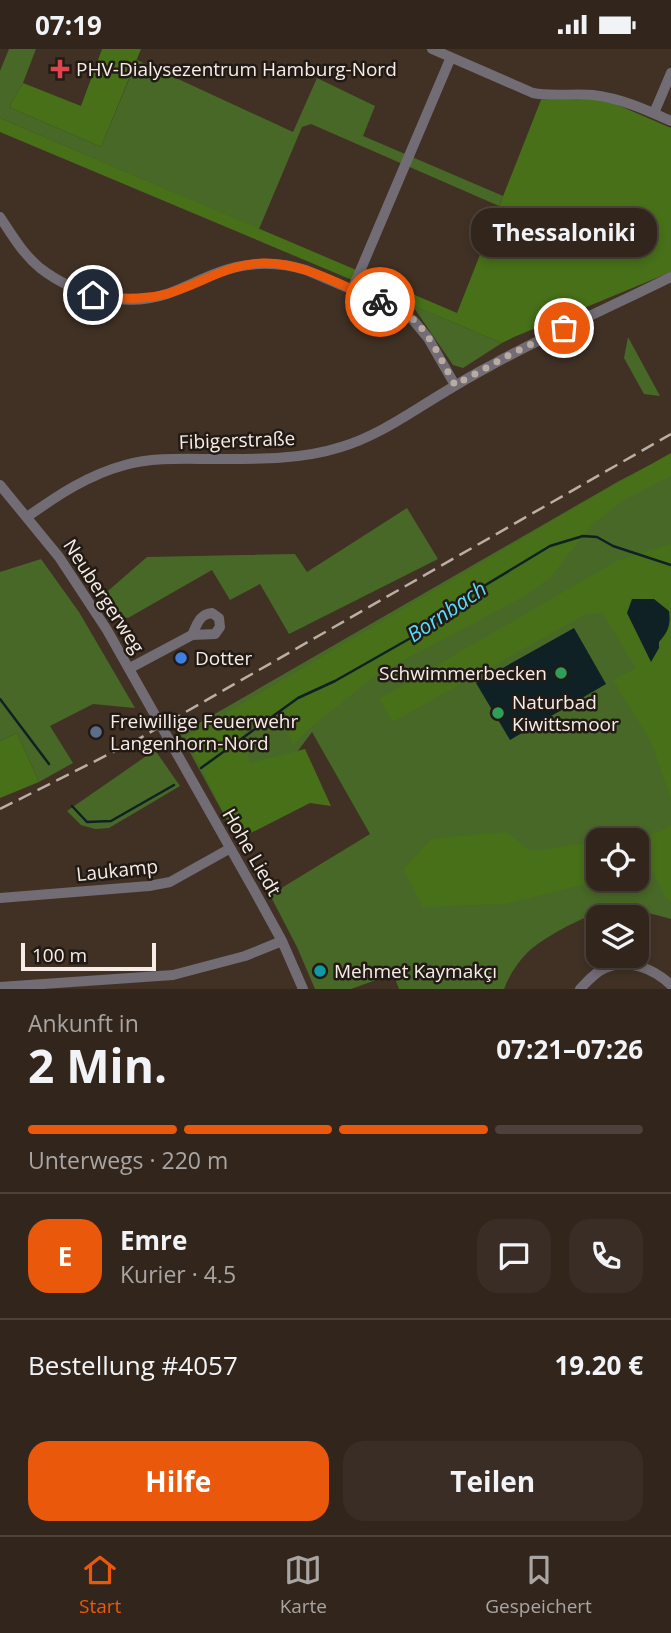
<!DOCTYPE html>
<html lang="de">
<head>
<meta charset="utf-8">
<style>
	body { margin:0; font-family:"Open Sans",sans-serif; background:#392d25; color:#f1f3f6; height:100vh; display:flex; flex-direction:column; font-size:26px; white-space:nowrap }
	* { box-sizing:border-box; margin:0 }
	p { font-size:23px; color:#a8a5a3 }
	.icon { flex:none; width:38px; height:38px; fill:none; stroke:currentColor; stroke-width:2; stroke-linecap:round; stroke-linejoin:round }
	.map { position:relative; height:940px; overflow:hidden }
	.side { display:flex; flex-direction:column; background:#31251c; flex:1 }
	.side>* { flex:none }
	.tools { position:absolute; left:586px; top:779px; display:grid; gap:14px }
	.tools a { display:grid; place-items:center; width:63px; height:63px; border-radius:14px; background:#31251c; box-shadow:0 4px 10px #0003,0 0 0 2px #4c423b; font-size:35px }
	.scale { position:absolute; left:21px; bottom:18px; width:135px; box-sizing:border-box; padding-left:7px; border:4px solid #f8ede6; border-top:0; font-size:19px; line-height:24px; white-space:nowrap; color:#f8ede6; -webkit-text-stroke:5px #221b15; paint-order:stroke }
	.pin { position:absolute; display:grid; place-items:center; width:60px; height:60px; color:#fff; margin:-30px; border:4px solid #fff; border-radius:50%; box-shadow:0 2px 7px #0007 }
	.courier { position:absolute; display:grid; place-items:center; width:70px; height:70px; margin:-35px; border:5px solid #ea580c; border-radius:50%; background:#fff; color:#222; box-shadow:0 2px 9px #0007 }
	.bubble { position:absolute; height:49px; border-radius:21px; background:#31251c; box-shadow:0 4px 10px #0003,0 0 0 2px #4c423b; font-size:23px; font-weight:700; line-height:49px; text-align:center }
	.summary em { font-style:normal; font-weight:700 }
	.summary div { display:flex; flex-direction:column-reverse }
	.summary { display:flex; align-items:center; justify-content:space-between; height:119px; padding:0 28px }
	h1 { font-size:46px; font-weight:700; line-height:52px }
	.bar { display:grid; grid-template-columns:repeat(4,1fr); gap:10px 7px; align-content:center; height:84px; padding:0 28px }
	.bar i { height:9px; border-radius:5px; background:#4c423b }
	.bar .current { background:#ea580c }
	.bar p { grid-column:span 4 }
	.line { display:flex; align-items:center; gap:18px; padding:0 28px; border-top:2px solid #4c423b }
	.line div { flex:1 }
	.round { display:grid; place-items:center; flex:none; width:74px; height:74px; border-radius:21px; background:#392d25 }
	.cta { display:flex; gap:14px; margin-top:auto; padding:14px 28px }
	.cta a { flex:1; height:80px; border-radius:21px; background:#ea580c; color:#fff; font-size:28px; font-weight:700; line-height:80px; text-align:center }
	.cta a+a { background:#392d25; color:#f1f3f6 }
	.status { display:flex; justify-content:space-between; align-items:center; height:49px; padding:0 35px; background:#31251c; direction:ltr }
	.status svg { height:19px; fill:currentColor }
	.tabs { display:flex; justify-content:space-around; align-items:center; height:98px; border-top:2px solid #4c423b; background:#31251c; font-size:19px; color:#a8a5a3 }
	.tabs a { display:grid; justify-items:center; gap:4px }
	.tabs .current { color:#ea580c }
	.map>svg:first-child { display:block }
</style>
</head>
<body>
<div class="status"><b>07:19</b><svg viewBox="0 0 49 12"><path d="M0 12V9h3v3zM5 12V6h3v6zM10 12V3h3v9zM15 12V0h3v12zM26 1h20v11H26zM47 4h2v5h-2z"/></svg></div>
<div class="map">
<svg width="671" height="940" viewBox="0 0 671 940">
	<rect width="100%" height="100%" fill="#413125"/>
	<path fill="#476826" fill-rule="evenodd" d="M9,0H36L23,34L9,58L101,98L137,11L293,83L317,29L375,57L363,87L503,147L499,157L311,75L302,78L259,180L0,69V22Z
		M412,256L502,294L463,319L453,316Z
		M628,288L660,347L644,345L624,309Z
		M671,405V870C650,864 629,859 607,862C586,865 542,889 527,904C517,914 509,927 504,940H399L393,925L351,940H315L297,898L270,846L370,785L312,683L235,786L180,685L619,432ZM598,791H637V830H598Z
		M407,459L438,510L289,585L260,535L230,551L212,521L128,569L111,565L101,548L147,508L295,505L307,523Z
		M41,510L79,563L135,659L93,655L50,677L73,714L39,733L17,684L0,692V523Z
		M155,701L180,737L109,779L95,780L81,776L67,762Z"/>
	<path fill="#477019" d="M102,0H141L101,98L9,58L23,34L81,57Z
		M604,50L671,79V223L514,288L502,294L0,83V69L457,264L541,51Z
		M671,404V427L624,451L591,477L551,528L525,547L376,626L305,683L293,696L286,675L264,668L242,680L250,714L305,700L331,757L310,754L237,791L186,688L579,456Z
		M671,495V750L651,693L613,631L636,619L603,564L586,565L393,673L379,650L618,511Z
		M17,684L39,733L0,749V692Z
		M671,776V853L666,849L650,818L637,822V791H611C628,789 659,787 671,776Z
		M506,783L530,802L598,793V830H606L505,855L423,858L404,820L431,790Z"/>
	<path fill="#102125" d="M632,550H654L669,562C671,576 668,583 659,593V599L651,613L627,564Z
		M574,579L606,635L510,691L476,634Z"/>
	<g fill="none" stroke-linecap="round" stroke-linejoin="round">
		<path stroke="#102125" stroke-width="2.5" d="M0,650L49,715
			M201,719L298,649L335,632L430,578L459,552L550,497L583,487L597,488L613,497L671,516
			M72,757L87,773L111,772L174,736"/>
		<path stroke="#726c74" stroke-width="10" d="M432,0L533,44C552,48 573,44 593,46C620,49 647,61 671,72
			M654,64L671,24
			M0,168C12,186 23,205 40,219C75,246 124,259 167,245C184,239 200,230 217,224C246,213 277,212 306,221L397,260L413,271L428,289L455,336
			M352,241L451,8
			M0,436L59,508L107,581L254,841L282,892L303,940
			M27,468C58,446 88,426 125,416C154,408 185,410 215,410C257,410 300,411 341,398C368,390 393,375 417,360C441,345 465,330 490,317C549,284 611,258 671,228
			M130,619L192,586L215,585L220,578L219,569L212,564C199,565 197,576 192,586
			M0,849L149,837L170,833L229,800
			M0,938L173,926L245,907L282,892
			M580,940C587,933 595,923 605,919C629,909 654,920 671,936"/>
		<path stroke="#baaea5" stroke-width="2.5" stroke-dasharray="14 7" stroke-linecap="butt" d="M0,760L135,692L671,385"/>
	</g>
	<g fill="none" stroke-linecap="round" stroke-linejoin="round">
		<path stroke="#b8aba2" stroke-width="7" stroke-dasharray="0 12.6" d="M380,253C391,257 404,262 414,271C432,288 443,315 455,336L511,305L564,279"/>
		<path stroke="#ea580c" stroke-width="9" d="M93,246C117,250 139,251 162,246C198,238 223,215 264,214C305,214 343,237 380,253"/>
	</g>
	<path fill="#e0444e" stroke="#221b15" stroke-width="2.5" d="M56.5 9.5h7v7h7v7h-7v7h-7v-7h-7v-7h7z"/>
	<circle fill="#3f7fe0" stroke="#221b15" stroke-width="2.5" cx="181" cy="609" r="7"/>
	<g fill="#2e9e5b" stroke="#221b15" stroke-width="2.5">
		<circle cx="561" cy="624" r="7"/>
		<circle cx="498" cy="664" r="7"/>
	</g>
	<circle fill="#5c6f8a" stroke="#221b15" stroke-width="2.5" cx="96" cy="683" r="7"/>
	<circle fill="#0f9aa8" stroke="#221b15" stroke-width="2.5" cx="320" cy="922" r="7"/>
	<g text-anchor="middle" stroke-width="5" stroke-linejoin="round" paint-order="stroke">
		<g font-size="19" fill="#f8ede6" stroke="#221b15" text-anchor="start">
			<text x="76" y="27">PHV-Dialysezentrum Hamburg-Nord</text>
			<text x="195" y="616">Dotter</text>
			<text x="547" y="631" text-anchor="end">Schwimmerbecken</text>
			<text x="512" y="660">Naturbad<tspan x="512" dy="22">Kiwittsmoor</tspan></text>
			<text x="110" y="679">Freiwillige Feuerwehr<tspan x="110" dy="22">Langenhorn-Nord</tspan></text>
			<text x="334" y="929">Mehmet Kaymakçı</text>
		</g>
		<g font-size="19" fill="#f8ede6" stroke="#221b15">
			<text transform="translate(237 391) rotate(-2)" y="7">Fibigerstraße</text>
			<text transform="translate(104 547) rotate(57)" y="7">Neubergerweg</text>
			<text transform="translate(252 803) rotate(60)" y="7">Hohe Liedt</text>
			<text transform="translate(117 821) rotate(-6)" y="7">Laukamp</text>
		</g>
		<g font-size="21" font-style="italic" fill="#58ddfc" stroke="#221b15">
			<text transform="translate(447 563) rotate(-34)" y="7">Bornbach</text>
		</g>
	</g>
</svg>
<div class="tools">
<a><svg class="icon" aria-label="locate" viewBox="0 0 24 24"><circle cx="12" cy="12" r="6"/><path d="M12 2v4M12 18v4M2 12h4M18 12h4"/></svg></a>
<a><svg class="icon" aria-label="layers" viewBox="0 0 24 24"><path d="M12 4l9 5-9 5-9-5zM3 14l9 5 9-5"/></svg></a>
</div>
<div class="scale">100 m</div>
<div class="pin" style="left:564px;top:279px;background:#ea580c"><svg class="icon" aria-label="bag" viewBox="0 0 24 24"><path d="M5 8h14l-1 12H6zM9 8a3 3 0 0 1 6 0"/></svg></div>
<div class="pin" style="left:93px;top:246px;background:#1f2937"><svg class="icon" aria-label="home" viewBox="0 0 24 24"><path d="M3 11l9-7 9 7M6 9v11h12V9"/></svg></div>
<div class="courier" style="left:380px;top:253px"><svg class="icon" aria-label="bike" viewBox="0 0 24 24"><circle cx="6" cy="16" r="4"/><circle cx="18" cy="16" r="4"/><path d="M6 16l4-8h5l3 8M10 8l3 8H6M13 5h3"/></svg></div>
<div class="bubble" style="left:471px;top:159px;width:186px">Thessaloniki</div>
</div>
<section class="side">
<div class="summary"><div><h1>2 Min.</h1><p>Ankunft in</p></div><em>07:21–07:26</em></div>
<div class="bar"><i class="current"></i><i class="current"></i><i class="current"></i><i></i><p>Unterwegs · 220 m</p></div>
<div class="line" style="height:126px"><b class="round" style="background:#ea580c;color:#fff">E</b><div><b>Emre</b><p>Kurier · 4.5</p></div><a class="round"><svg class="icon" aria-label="chat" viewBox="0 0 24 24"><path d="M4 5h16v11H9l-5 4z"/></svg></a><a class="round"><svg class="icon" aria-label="phone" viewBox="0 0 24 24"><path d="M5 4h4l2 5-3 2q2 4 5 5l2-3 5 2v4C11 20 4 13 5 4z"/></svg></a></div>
<div class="line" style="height:91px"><div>Bestellung #4057</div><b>19.20 €</b></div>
<div class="cta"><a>Hilfe</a><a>Teilen</a></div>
</section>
<nav class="tabs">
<a class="current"><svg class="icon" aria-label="home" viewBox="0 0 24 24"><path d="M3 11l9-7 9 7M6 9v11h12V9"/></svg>Start</a>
<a><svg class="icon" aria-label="map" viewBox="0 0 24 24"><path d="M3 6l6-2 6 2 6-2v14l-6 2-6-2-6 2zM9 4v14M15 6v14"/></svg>Karte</a>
<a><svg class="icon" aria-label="saved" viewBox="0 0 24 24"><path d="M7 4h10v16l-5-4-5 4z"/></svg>Gespeichert</a>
</nav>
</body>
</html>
